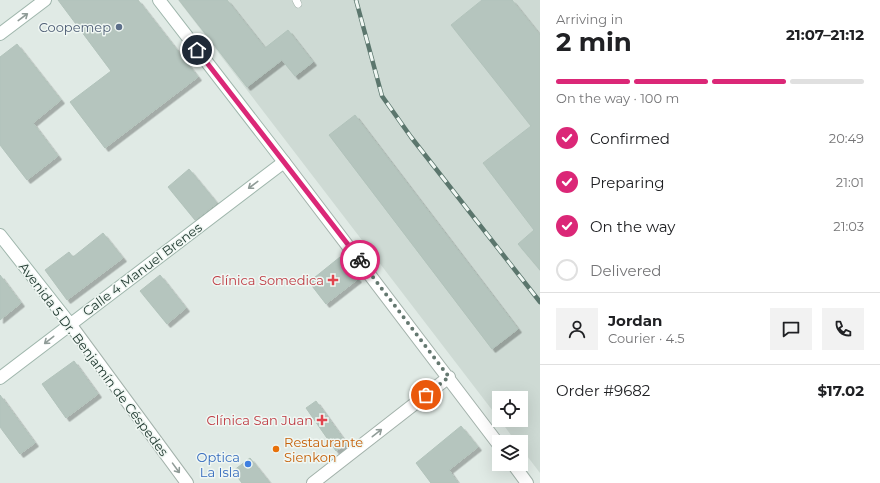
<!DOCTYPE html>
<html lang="en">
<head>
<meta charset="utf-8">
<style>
	body { margin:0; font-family:Montserrat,sans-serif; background:#f2f2f2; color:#202124; height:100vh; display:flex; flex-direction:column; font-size:15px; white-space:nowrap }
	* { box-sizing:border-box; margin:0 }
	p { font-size:13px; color:#757577 }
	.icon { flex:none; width:22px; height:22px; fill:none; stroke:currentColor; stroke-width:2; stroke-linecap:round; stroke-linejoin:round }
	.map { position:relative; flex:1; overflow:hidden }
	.sheet { display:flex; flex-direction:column; background:#fff; width:340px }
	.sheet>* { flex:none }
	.buttons { position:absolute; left:492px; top:391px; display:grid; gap:8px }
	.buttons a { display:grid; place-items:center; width:36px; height:36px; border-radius:0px; background:#fff; box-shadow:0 4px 16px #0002; font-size:20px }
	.pin { position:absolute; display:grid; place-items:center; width:34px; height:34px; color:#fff; margin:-17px; border:2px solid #fff; border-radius:50%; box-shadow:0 1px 4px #0007 }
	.courier { position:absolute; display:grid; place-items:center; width:40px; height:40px; margin:-20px; border:3px solid #db2777; border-radius:50%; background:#fff; color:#222; box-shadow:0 1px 5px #0007 }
	.headline em { font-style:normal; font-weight:700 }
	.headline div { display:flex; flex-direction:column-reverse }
	.headline { display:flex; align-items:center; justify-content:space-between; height:68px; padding:0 16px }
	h1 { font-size:26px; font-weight:700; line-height:30px }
	.bar { display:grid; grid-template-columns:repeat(4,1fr); gap:6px 4px; align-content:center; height:48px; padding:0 16px }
	.bar i { height:5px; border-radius:3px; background:#e0e0e0 }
	.bar .on { background:#db2777 }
	.bar p { grid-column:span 4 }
	.line { display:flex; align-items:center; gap:10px; padding:0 16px; border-top:1px solid #e0e0e0 }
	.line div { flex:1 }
	.round { display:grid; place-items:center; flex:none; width:42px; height:42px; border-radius:0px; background:#f2f2f2 }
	ol { padding:0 16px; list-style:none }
	li { display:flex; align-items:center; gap:12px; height:44px }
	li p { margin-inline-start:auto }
	li .icon { padding:4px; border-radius:50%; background:#db2777; color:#fff; stroke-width:4 }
	li:last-child { color:#757577 }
	li i { width:22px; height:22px; border:2px solid #e0e0e0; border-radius:50% }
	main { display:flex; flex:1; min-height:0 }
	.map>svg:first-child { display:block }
</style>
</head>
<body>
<main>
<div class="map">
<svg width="540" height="483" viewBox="0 0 540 483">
	<defs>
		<filter id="shadow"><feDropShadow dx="3.5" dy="3.5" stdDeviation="0" flood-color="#0004"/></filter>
	</defs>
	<rect width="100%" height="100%" fill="#e0eae5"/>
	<path fill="#cedad4" d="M178,0H482L451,25L531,126L483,163L540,238V473L521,448V442H516L500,420H521V398H499V419Z
		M512,0H540V35Z"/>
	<path fill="#b5c5be" stroke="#b2c3bb" filter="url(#shadow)" d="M58,0H138L198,77L105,148L70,102L111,71Z
		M179,0H227L265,48L288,30L313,62L295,76L282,60L247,87Z
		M482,0H512L540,35V270L518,244L534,230L483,163L531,126L451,25Z
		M17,44L61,100L33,123L58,156L27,180L0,145V57Z
		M355,115L518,329L492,349L329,135Z
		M189,169L217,203L195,220L168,187Z
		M103,233L123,258L67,300L45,270L69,252L73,257Z
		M340,257L358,279L326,304L309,282Z
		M0,275L21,303L0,320Z
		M160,275L186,308L167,324L140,291Z
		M74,361L98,394L66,418L42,384Z
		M0,395L35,443L20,454L0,427Z
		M316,401L347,444L336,451L306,408Z
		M461,426L478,447L449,470L458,483H431L416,463Z
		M250,458L270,483H242L233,471Z"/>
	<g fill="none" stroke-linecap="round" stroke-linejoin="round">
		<g stroke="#a3b2ab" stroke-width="8">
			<path id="lane" d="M296,0L298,4"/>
		</g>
		<g stroke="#a3b2ab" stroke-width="14">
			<path id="street" d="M284,162L499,445
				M70,324L187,483
				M513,464L527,483
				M313,483L449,377"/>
		</g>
		<g stroke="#9fb6ac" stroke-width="14">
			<path id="secondary" d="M0,34L45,0
				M0,235L70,324
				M0,378L284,162L159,0"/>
		</g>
		<use href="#lane" stroke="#fff" stroke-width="7"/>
		<use href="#street" stroke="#fff" stroke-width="12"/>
		<use href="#secondary" stroke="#fff" stroke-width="12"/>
		<g stroke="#5b766d" stroke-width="4.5">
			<path id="rail" d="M356,0L382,96L411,137L540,302"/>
		</g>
		<use href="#rail" stroke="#f0f7f3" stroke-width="3" stroke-dasharray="9" stroke-linecap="butt"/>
	</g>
	<defs><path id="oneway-shaft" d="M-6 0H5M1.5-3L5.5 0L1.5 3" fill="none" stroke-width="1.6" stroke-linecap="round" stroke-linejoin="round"/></defs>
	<g stroke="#909c98">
		<use href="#oneway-shaft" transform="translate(23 17) rotate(-37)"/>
		<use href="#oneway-shaft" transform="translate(253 185) rotate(143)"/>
		<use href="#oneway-shaft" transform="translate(49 340) rotate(142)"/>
		<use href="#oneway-shaft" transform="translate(377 433) rotate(-38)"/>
		<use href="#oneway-shaft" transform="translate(176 468) rotate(54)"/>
	</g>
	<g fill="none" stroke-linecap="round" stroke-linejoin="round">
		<path stroke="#647870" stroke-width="4" stroke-dasharray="0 7.2" d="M360,260L449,377L426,395"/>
		<path stroke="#db2777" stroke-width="5" d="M197,50L360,260"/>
	</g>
	<circle fill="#5c6f8a" stroke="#f0f7f3" stroke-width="1.5" cx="119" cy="27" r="4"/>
	<g fill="#e0444e" stroke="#f0f7f3" stroke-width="1.5">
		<path d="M331 274h4v4h4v4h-4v4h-4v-4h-4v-4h4z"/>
		<path d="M320 414h4v4h4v4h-4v4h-4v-4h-4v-4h4z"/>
	</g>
	<circle fill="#e8710a" stroke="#f0f7f3" stroke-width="1.5" cx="276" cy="449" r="4"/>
	<circle fill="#3f7fe0" stroke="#f0f7f3" stroke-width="1.5" cx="248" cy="464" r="4"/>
	<g text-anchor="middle" stroke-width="3" stroke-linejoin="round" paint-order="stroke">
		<g font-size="13" fill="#4e5e75" stroke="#f0f7f3" text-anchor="end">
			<text x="111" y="32">Coopemep</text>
		</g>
		<g font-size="13" fill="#213a31" stroke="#f0f7f3">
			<text transform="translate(142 269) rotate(-37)" y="5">Calle 4 Manuel Brenes</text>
			<text transform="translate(94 359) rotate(53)" y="5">Avenida 5 Dr. Benjamín de Céspedes</text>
		</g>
		<g font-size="13" fill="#be3a42" stroke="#f0f7f3" text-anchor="end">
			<text x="324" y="285">Clínica Somedica</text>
			<text x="313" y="425">Clínica San Juan</text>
		</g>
		<g font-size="13" fill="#c56008" stroke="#f0f7f3" text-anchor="start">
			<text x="284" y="447">Restaurante<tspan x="284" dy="15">Sienkon</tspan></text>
		</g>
		<g font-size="13" fill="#366cbe" stroke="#f0f7f3" text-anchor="end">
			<text x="240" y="462">Optica<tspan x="240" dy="15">La Isla</tspan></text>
		</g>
	</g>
</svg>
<div class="buttons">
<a><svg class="icon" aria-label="locate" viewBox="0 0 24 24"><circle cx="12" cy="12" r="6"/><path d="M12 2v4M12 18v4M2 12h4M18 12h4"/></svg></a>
<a><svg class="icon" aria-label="layers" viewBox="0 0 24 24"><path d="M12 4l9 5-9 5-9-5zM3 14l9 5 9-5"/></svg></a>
</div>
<div class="pin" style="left:426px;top:395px;background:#ea580c"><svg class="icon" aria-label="bag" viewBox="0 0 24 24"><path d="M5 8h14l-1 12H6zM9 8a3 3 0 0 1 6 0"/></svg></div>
<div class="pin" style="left:197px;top:50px;background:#1f2937"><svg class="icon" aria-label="home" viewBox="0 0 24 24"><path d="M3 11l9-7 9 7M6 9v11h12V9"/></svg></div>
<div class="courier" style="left:360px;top:260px"><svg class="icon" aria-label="bike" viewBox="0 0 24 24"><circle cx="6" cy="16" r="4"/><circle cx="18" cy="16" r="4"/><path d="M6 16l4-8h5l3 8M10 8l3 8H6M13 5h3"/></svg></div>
</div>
<section class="sheet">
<div class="headline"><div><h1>2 min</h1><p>Arriving in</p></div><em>21:07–21:12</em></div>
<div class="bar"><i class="on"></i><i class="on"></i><i class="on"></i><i></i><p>On the way · 100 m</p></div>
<ol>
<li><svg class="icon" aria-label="check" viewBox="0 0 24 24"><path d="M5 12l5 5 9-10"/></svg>Confirmed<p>20:49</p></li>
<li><svg class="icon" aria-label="check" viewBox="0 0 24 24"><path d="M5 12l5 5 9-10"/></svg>Preparing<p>21:01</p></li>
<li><svg class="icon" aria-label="check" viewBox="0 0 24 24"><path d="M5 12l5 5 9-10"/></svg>On the way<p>21:03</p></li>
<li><i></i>Delivered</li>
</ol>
<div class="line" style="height:72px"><a class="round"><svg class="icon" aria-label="person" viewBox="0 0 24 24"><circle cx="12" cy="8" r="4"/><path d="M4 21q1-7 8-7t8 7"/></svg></a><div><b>Jordan</b><p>Courier · 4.5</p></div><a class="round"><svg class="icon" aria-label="chat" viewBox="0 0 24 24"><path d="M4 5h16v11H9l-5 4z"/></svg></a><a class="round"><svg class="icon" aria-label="phone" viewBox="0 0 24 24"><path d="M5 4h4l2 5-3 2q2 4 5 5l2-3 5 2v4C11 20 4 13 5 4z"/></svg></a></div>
<div class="line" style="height:52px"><div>Order #9682</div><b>$17.02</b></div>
</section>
</main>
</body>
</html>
